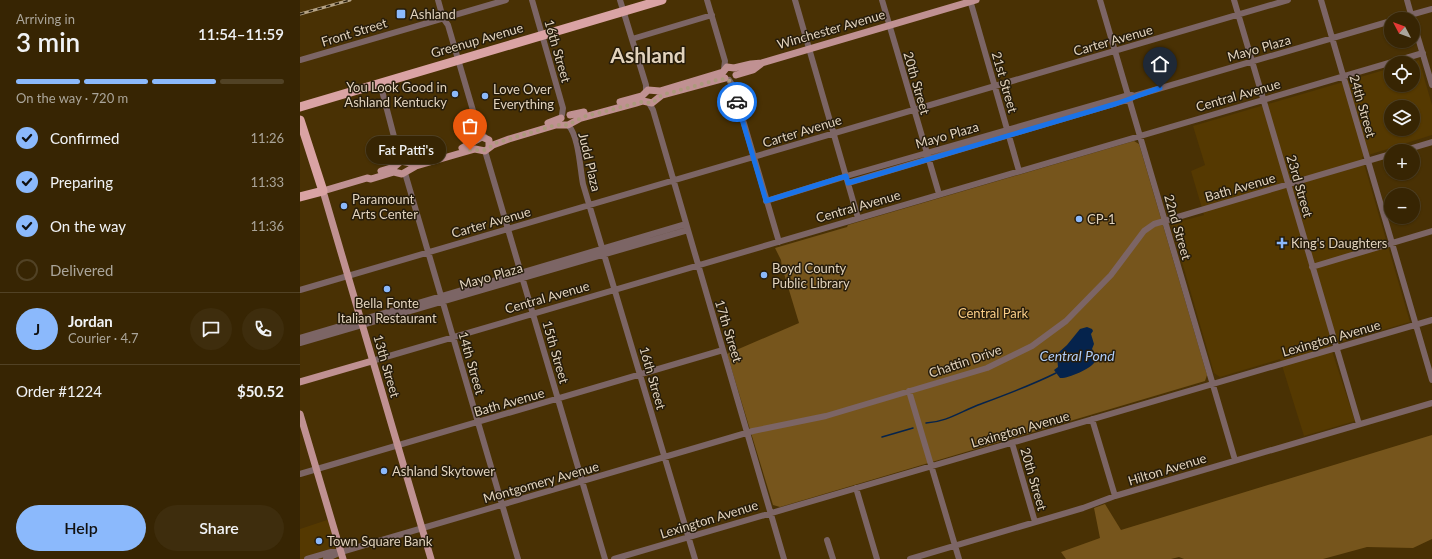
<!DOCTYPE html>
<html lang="en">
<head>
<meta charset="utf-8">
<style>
	body { margin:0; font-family:Lato,sans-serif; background:#3e2d0d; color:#f1f3f6; height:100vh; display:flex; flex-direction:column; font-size:15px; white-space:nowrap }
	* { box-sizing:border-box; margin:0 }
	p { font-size:13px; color:#aaa59a }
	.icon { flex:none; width:22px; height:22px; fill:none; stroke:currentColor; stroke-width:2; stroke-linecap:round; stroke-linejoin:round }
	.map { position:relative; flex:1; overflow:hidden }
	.sheet { display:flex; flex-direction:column; background:#372503; width:300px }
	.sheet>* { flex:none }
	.needle { width:26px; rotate:311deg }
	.buttons { position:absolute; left:1084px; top:12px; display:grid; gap:8px }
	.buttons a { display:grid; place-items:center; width:36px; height:36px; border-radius:50%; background:#372503; box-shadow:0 1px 3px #0004,0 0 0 1px #514225; font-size:20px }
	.pin { position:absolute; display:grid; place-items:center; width:34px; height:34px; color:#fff; margin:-41px -17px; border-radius:50% 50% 50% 0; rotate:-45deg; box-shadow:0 0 4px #0007 }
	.pin .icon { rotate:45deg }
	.courier { position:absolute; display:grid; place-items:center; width:40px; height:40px; margin:-20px; border:3px solid #1a73e8; border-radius:50%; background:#fff; color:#222; box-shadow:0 1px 5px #0007 }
	.bubble { position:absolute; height:28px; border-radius:14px; background:#372503; box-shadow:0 1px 3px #0004,0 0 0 1px #514225; font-size:13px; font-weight:600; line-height:28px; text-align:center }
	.overview em { font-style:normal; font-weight:600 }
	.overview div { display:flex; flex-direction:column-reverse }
	.overview { display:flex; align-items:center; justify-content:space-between; height:68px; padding:0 16px }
	h1 { font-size:26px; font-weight:600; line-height:30px }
	.bar { display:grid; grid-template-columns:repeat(4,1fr); gap:6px 4px; align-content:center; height:48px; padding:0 16px }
	.bar i { height:5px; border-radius:3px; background:#514225 }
	.bar .selected { background:#8bb9fc }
	.bar p { grid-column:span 4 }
	.line { display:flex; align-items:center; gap:10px; padding:0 16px; border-top:1px solid #514225 }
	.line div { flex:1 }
	.round { display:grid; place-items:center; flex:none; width:42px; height:42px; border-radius:21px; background:#3e2d0d }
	ol { padding:0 16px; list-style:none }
	li { display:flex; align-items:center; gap:12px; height:44px }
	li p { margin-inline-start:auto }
	li .icon { padding:4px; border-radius:50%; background:#8bb9fc; color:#111; stroke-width:4 }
	li:last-child { color:#aaa59a }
	li i { width:22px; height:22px; border:2px solid #514225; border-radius:50% }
	.button { display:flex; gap:8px; margin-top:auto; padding:8px 16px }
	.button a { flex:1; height:46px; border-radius:24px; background:#8bb9fc; color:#111; font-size:16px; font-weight:600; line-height:46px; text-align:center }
	.button a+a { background:#3e2d0d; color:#f1f3f6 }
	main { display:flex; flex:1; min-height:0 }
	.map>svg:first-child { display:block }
</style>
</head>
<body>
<main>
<section class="sheet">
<div class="overview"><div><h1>3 min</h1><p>Arriving in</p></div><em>11:54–11:59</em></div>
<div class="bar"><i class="selected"></i><i class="selected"></i><i class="selected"></i><i></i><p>On the way · 720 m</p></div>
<ol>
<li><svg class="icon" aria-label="check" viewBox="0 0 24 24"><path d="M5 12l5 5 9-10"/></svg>Confirmed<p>11:26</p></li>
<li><svg class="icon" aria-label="check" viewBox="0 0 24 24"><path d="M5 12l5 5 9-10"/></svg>Preparing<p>11:33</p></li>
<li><svg class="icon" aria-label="check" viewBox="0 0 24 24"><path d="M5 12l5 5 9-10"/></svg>On the way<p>11:36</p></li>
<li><i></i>Delivered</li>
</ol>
<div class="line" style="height:72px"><b class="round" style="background:#8bb9fc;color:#111">J</b><div><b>Jordan</b><p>Courier · 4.7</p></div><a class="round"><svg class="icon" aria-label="chat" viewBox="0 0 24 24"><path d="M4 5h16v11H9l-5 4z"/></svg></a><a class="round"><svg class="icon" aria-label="phone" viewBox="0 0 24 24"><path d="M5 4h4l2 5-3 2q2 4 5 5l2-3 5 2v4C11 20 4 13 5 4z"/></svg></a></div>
<div class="line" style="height:52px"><div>Order #1224</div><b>$50.52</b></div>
<div class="button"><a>Help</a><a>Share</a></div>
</section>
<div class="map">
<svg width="1132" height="559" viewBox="0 0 1132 559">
	<rect width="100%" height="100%" fill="#493104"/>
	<path fill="#553901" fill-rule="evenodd" d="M1119,60L1132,105V135L1062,157L1110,322L1030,345L1055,421L1004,436L980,359L920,377L914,373L871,224L904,215L891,171L905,165L893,126L1091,68V85H1113V63H1109ZM1091,107H1113V129H1091Z
		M30,519L43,559H0V529Z"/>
	<path fill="#76551c" d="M834,141L839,144L907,375L905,381L480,507L473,505L427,354L499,323L482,267L481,260L475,248L547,227L548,225Z
		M1132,435V539L1113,548L1067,547L1023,559H884L879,557L871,559H766L761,552L800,538L794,508L805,504L821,530Z"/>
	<path fill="#05234c" d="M787,327L792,329L793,331L791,334L794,344L792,349C795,353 798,358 794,363C790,369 767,379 760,378L754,370L758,367L757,357L758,353L767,345L780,329Z"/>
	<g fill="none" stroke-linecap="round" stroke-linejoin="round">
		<path stroke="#05234c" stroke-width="1.5" d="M626,423C646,422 660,412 678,405C705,395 730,386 756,373
			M582,437L613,428"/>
		<path stroke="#7c6565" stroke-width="6" d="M138,0L143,18L148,25L179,131L185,137
			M232,0L263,108L262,115
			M320,0L346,85V92
			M407,0L425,61L424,69
			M495,0L558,218
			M582,0L639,194
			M670,0L719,171
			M800,0L935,460
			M934,0L1059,424
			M1021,0L1132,380
			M1107,0L1112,18
			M1096,19L1132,9
			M1113,21L1132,85
			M332,39L412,15
			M0,60L206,0
			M429,80L433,86L479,242
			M80,83L97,148L103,161
			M349,103L353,110L484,559
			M268,125C279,136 280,169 283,184L395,559
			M185,151L305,559
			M1102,151L1132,142
			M105,173L218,559
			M548,183L830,99L834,96L1091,21
			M466,201L550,175L829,95H832
			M1012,267L1132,231
			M0,290L988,0
			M0,338L386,224
			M0,343L388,230
			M72,361L1123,53
			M609,391L659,559
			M792,419L815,496
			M712,443L735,522
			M0,474L423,350
			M556,488L577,559
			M527,540L533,559
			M7,559L31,552H41L453,431L526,416L687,368L732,346L766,321L811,275L844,231L854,224L1091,154
			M26,559L41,552
			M314,559L1132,320
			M610,559L783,508L815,496L1132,403"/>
		<path stroke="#c09192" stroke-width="7" d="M423,72L427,67L434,68L451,64L462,63L676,0
			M436,75L453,70L462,63
			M320,102L342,96L348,90L360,91L423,72
			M270,115L284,112
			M248,123L261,118
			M162,148L182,137L189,140V147
			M81,171L94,167L101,161L111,163L120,161
			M0,382L72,361
			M0,414L43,559
			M131,559L23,191L67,178L71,179L94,172L102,174L116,166L161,153L175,149L185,151L193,145L209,139L256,125H268L281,118L336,103L343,101L352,103L362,95L425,78"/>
		<path stroke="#daa3a4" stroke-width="9" d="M0,107L362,0
			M0,120L23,191L0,197"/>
		<g stroke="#b4a285" stroke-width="3">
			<path id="rail" d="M0,14L50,0"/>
		</g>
		<use href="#rail" stroke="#261c0b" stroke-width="1.5" stroke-dasharray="4.5" stroke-linecap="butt"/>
	</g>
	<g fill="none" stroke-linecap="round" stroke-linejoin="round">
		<path stroke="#ac9a7c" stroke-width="4" stroke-dasharray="0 7.2" d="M170,150H186L196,143L256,125H268L283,117L341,102L352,103L362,95L420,79L429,80L437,102"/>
		<path stroke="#1a73e8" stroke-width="5" d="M437,102L466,201L546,176L548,183L562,179L815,104C831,99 844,93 860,88"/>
	</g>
	<g fill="#8bb9fc" stroke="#261c0b" stroke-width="1.5">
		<rect x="96" y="9" width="10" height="10" rx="2"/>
		<circle cx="155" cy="94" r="4"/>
		<circle cx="185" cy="96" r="4"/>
		<circle cx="44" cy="206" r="4"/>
		<circle cx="779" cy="219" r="4"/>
		<path d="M980 237h4v4h4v4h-4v4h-4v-4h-4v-4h4z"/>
		<circle cx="464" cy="275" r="4"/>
		<circle cx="87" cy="289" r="4"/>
		<circle cx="84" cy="471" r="4"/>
		<circle cx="19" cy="541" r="4"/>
	</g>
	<g text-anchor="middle" stroke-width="3" stroke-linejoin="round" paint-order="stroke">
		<g font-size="13" fill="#e2d3bd" stroke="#261c0b" text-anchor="start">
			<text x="110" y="19">Ashland</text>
			<text x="147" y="92" text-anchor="end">You Look Good in<tspan x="147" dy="15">Ashland Kentucky</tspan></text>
			<text x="193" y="94">Love Over<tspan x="193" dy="15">Everything</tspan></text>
			<text x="52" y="204">Paramount<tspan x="52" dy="15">Arts Center</tspan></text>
			<text x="787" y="224">CP-1</text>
			<text x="991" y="248">King's Daughters</text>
			<text x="472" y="273">Boyd County<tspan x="472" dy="15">Public Library</tspan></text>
			<text x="87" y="308" text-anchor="middle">Bella Fonte<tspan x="87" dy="15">Italian Restaurant</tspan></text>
			<text x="92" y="476">Ashland Skytower</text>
			<text x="27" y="546">Town Square Bank</text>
		</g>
		<g font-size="13" fill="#e2d3bd" stroke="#261c0b">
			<text transform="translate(531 29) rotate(-16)" y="5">Winchester Avenue</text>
			<text transform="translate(54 32) rotate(-17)" y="5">Front Street</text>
			<text transform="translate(177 40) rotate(-16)" y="5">Greenup Avenue</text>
			<text transform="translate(813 40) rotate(-16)" y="5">Carter Avenue</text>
			<text transform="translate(959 48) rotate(-16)" y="5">Mayo Plaza</text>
			<text transform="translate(258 51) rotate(74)" y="5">16th Street</text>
			<text transform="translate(705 82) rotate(74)" y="5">21st Street</text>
			<text transform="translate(617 83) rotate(74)" y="5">20th Street</text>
			<text transform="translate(938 95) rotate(-16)" y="5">Central Avenue</text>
			<text transform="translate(1063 106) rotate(74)" y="5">24th Street</text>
			<text transform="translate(502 131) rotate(-17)" y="5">Carter Avenue</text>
			<text transform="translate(647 135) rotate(-16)" y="5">Mayo Plaza</text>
			<text transform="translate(290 162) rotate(77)" y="5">Judd Plaza</text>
			<text transform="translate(1000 186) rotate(74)" y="5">23rd Street</text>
			<text transform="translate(940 187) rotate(-16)" y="5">Bath Avenue</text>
			<text transform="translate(558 206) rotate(-16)" y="5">Central Avenue</text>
			<text transform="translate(191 222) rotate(-16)" y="5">Carter Avenue</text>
			<text transform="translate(878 227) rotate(74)" y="5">22nd Street</text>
			<text transform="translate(191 276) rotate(-16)" y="5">Mayo Plaza</text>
			<text transform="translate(247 297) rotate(-16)" y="5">Central Avenue</text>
			<text transform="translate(429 331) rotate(73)" y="5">17th Street</text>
			<text transform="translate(1031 338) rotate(-16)" y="5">Lexington Avenue</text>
			<text transform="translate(256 352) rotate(74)" y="5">15th Street</text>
			<text transform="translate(665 361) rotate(-19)" y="5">Chattin Drive</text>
			<text transform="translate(172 363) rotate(74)" y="5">14th Street</text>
			<text transform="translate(87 366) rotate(74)" y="5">13th Street</text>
			<text transform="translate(353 378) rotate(74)" y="5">16th Street</text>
			<text transform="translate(209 402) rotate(-16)" y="5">Bath Avenue</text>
			<text transform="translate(720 429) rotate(-16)" y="5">Lexington Avenue</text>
			<text transform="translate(867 469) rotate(-17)" y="5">Hilton Avenue</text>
			<text transform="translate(734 479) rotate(74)" y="5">20th Street</text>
			<text transform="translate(241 482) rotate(-16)" y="5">Montgomery Avenue</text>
			<text transform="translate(409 519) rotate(-17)" y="5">Lexington Avenue</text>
		</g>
		<g font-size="13" fill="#fbce88" stroke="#261c0b">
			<text x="693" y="318">Central Park</text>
		</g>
		<g font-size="14" font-style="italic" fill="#afccf7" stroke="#261c0b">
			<text x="777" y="361">Central Pond</text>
		</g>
		<g font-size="21" font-weight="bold" fill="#e2d3bd" stroke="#261c0b">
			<text x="348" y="63">Ashland</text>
		</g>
	</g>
</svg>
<div class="buttons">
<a><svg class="needle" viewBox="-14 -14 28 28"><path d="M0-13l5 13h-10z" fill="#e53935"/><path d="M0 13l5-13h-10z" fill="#aaa59a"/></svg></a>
<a><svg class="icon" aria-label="locate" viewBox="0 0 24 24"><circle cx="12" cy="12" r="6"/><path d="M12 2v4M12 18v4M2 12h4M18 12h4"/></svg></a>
<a><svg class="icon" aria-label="layers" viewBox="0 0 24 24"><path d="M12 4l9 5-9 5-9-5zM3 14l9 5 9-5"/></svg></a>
<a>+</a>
<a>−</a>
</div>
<div class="pin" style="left:170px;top:150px;background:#ea580c"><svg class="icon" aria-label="bag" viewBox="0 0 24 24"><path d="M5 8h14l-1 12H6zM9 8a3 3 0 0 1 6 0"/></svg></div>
<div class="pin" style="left:860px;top:88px;background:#1f2937"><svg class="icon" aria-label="home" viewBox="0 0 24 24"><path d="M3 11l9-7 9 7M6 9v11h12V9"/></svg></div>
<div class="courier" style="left:437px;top:102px"><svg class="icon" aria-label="car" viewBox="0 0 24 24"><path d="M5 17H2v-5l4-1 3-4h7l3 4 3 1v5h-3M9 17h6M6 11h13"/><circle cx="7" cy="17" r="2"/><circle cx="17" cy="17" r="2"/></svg></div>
<div class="bubble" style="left:66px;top:136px;width:80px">Fat Patti's</div>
</div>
</main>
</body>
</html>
